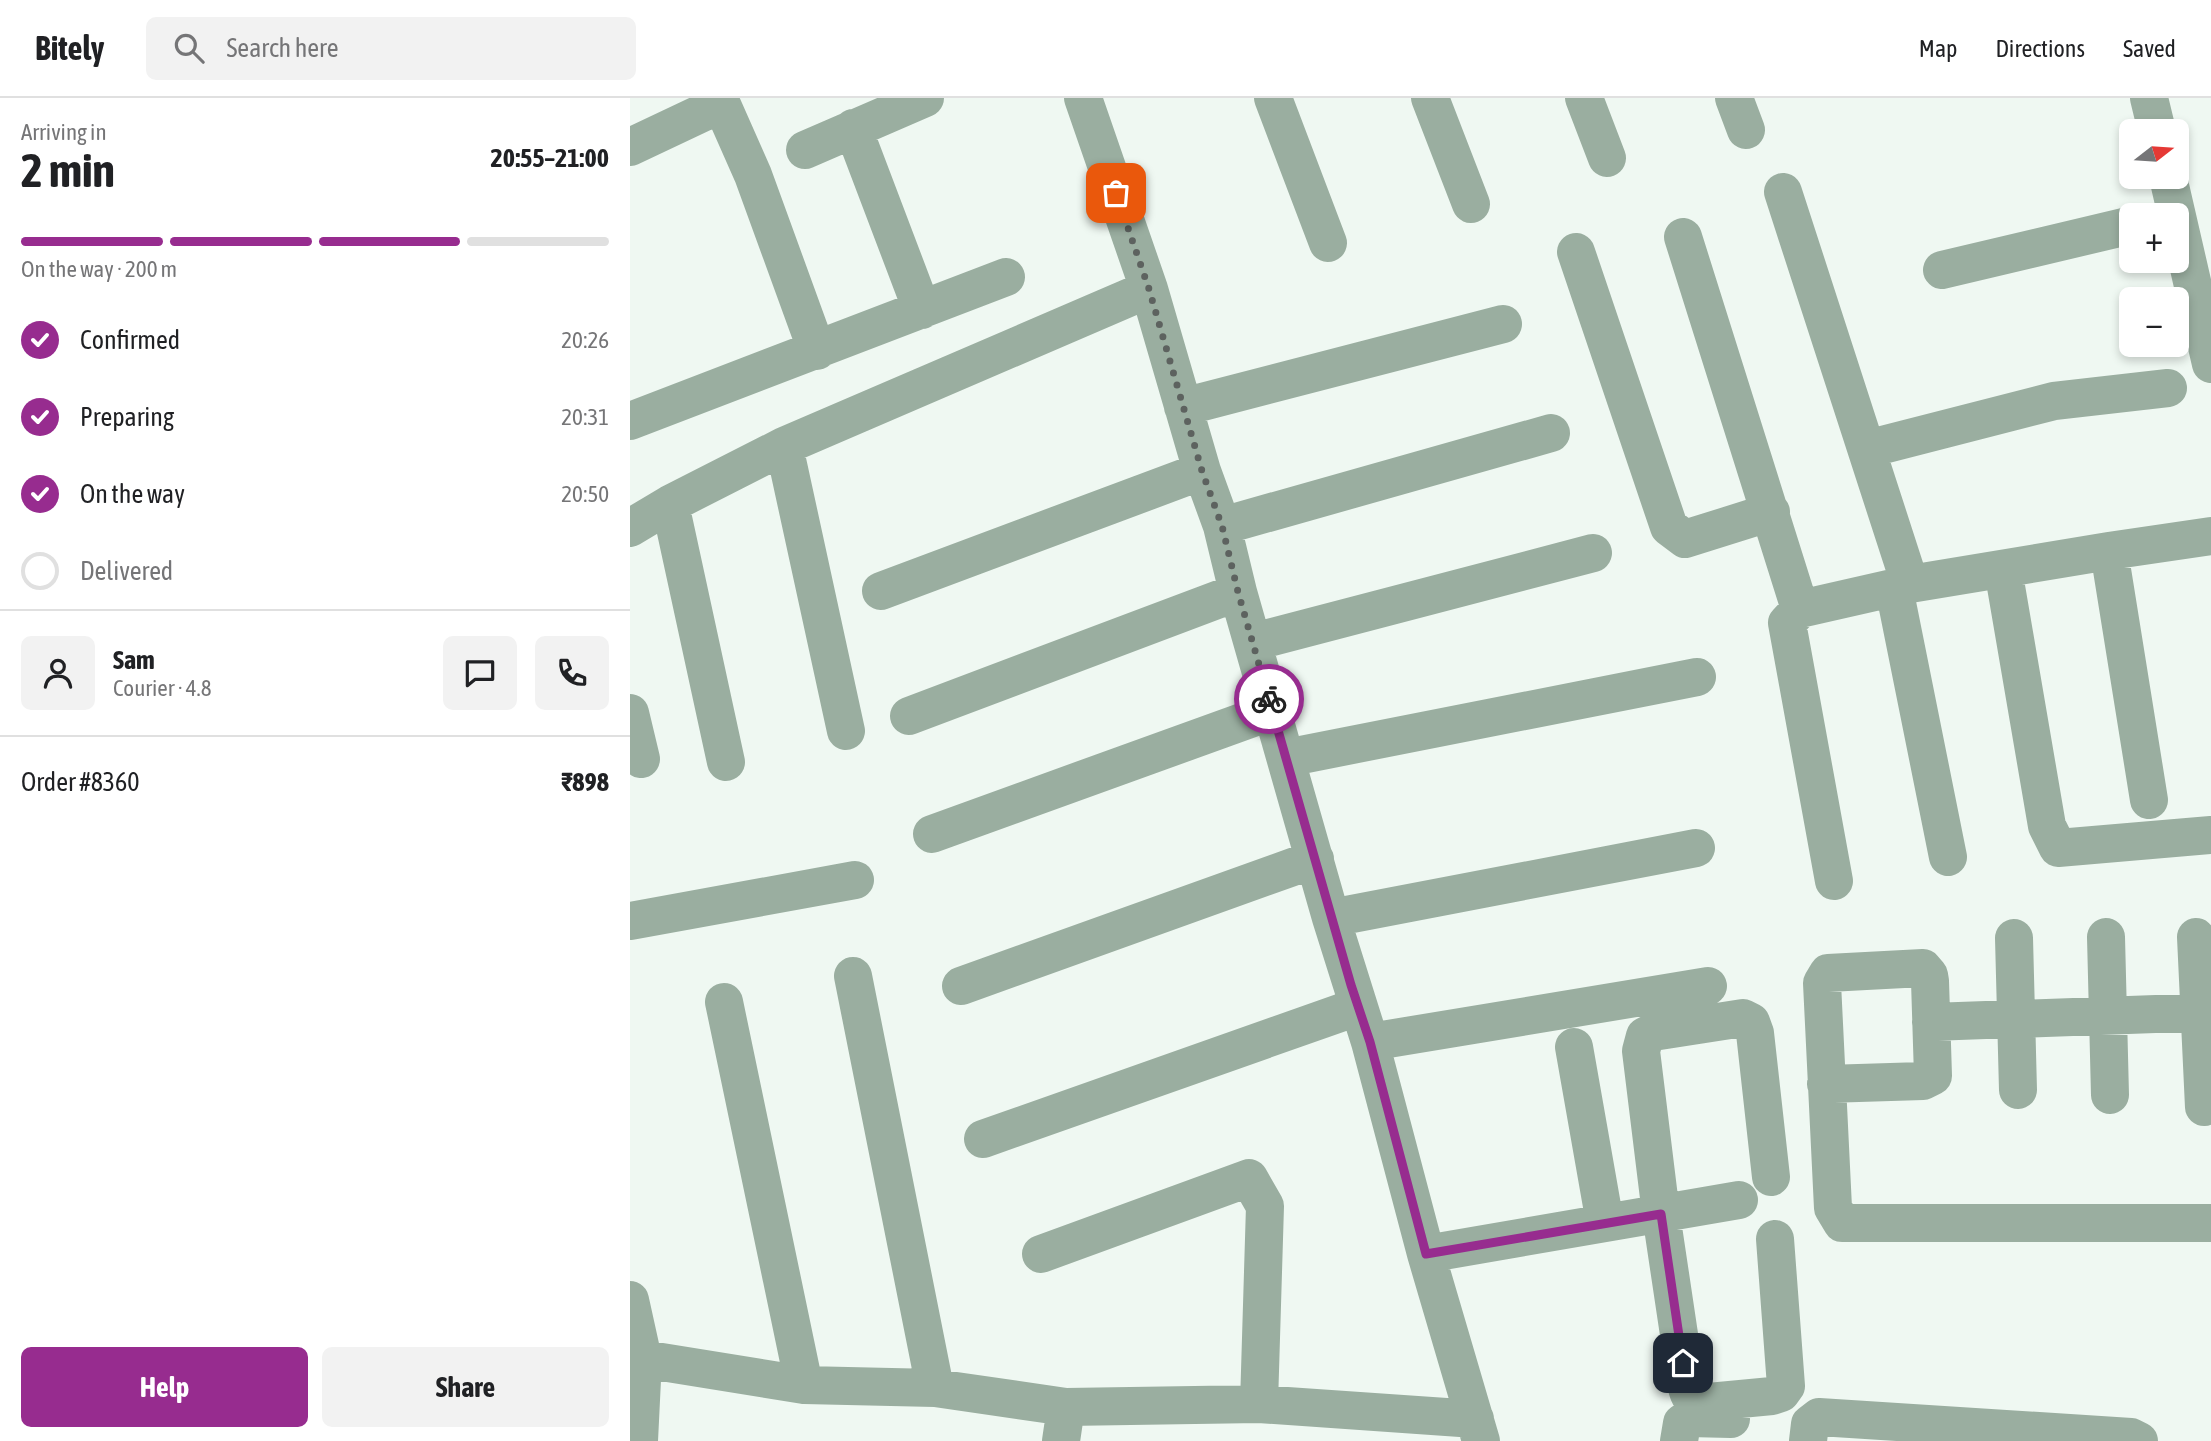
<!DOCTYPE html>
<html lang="en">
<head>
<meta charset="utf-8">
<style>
	body { margin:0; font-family:"Asap Condensed",sans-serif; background:#f2f2f2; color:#202124; height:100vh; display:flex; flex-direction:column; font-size:26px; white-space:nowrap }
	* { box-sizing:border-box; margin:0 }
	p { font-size:23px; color:#757577 }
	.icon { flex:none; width:38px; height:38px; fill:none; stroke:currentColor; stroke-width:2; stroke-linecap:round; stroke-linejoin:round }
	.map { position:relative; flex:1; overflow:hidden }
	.drawer { display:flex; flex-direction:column; background:#fff; width:630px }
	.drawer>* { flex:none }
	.needle { width:46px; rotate:73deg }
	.buttons { position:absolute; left:1489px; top:21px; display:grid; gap:14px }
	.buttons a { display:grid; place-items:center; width:70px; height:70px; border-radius:10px; background:#fff; box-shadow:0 4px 10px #0003; font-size:35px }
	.pin { position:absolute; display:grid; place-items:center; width:60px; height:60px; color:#fff; margin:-30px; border-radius:14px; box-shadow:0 4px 10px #0006 }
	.courier { position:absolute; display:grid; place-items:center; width:70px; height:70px; margin:-35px; border:5px solid #972c8f; border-radius:50%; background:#fff; color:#222; box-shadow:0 2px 9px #0007 }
	.headline em { font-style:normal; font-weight:700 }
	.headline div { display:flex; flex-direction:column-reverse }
	.headline { display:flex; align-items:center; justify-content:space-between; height:119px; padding:0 21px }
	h1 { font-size:46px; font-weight:700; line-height:52px }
	.bar { display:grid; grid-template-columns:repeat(4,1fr); gap:10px 7px; align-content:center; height:84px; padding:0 21px }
	.bar i { height:9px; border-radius:5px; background:#e0e0e0 }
	.bar .on { background:#972c8f }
	.bar p { grid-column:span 4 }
	.line { display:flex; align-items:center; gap:18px; padding:0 21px; border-top:2px solid #e0e0e0 }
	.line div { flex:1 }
	.round { display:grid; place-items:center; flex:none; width:74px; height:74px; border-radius:10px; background:#f2f2f2 }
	ol { padding:0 21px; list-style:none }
	li { display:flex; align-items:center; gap:21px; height:77px }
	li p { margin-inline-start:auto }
	li .icon { padding:7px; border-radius:50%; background:#972c8f; color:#fff; stroke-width:4 }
	li:last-child { color:#757577 }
	li i { width:38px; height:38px; border:4px solid #e0e0e0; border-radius:50% }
	.button { display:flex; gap:14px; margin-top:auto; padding:14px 21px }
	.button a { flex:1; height:80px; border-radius:10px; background:#972c8f; color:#fff; font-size:28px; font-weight:700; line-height:80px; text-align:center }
	.button a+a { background:#f2f2f2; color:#202124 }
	header { display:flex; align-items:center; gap:42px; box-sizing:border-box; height:98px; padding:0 35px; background:#fff; border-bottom:2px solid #e0e0e0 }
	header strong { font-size:33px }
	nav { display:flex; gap:38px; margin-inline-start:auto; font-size:24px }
	.search { width:490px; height:63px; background:#f2f2f2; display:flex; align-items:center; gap:18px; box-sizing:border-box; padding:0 24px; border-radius:10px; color:#757577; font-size:26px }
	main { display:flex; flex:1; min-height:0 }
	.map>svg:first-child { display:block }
</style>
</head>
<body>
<header>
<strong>Bitely</strong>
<div class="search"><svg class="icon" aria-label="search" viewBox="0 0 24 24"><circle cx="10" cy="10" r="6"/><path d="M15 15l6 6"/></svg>Search here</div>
<nav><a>Map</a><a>Directions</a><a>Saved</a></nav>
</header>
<main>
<section class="drawer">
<div class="headline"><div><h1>2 min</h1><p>Arriving in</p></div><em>20:55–21:00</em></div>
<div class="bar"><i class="on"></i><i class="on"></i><i class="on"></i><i></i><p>On the way · 200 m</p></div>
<ol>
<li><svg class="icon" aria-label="check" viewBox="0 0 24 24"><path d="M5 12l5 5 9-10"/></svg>Confirmed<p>20:26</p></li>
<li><svg class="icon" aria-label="check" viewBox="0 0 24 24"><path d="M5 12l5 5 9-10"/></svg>Preparing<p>20:31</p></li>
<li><svg class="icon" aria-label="check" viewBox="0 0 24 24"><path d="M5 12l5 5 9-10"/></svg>On the way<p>20:50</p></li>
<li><i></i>Delivered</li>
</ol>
<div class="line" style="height:126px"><a class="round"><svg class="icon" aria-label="person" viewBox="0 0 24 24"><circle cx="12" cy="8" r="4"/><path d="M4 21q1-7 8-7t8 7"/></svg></a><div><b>Sam</b><p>Courier · 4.8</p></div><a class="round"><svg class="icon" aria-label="chat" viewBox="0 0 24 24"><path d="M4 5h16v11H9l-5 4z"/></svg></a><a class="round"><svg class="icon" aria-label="phone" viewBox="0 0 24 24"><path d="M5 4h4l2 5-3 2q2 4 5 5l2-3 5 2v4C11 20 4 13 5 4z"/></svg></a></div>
<div class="line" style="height:91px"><div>Order #8360</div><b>₹898</b></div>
<div class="button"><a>Help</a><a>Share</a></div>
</section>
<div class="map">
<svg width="1581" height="1343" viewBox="0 0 1581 1343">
	<rect width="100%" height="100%" fill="#eff8f2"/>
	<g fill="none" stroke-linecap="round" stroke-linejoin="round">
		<path stroke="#9aaea0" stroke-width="38" d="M89,0L123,77L187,253
			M453,0L519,191L572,373L592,428L608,494L701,820L740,944L796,1156L851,1343
			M643,0L698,145
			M800,0L841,106
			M954,0L977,60
			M1104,0L1116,32
			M1519,0L1527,33
			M223,30L292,212
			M0,49L91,6
			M175,52L295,0
			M1538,79L1581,266
			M1153,94L1280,486
			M1053,139L1170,511
			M946,154L1039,429L1055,441L1141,414
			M1312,172L1502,127
			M553,309L873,226
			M0,323L376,179
			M154,348L216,633
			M1237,351L1424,303L1538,290
			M40,406L96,664
			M592,428L921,335
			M0,430L40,406L154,348L519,191
			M1479,453L1519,702
			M1373,471L1417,728L1428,750L1581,737
			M1264,490L1318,759
			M251,493L572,373
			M623,544L963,455
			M0,615L11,661
			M279,618L608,494
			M656,660L1067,579
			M302,736L642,613
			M1204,783L1157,525L1170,511L1280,486L1479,453L1581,438
			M701,820L1066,750
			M0,823L225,782
			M1476,839L1480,997
			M1566,839L1574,1009
			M1384,840L1388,992
			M223,878L305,1290
			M331,888L685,761
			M94,904L174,1287
			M1301,924L1581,914
			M740,944L1078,888
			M944,949L975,1125
			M1196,986L1293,983L1303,978L1300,883L1299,877L1293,870L1198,875L1192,885L1203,1110L1212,1125H1581
			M353,1041L727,909
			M1141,1079L1125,935L1121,924L1113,920L1023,934L1015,938L1011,953L1031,1116L1057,1290C1059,1298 1061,1301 1068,1305L1142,1298L1151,1295L1156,1288L1145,1141
			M411,1156L619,1080L635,1108L629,1306
			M796,1156L1109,1102
			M0,1202L13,1261L9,1343
			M0,1256L13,1261L174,1287L305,1290L436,1309L629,1306L845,1321
			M431,1343L436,1309
			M1049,1343L1052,1325L1059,1320L1101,1321
			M1178,1343L1180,1326L1189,1319L1501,1339L1509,1343"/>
	</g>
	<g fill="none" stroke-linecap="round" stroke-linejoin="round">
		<path stroke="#5d625f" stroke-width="7" stroke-dasharray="0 12.6" d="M486,95L519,191L572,373L592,428L608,494L639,601"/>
		<path stroke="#972c8f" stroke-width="9" d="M639,601L721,887L740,944L796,1156L1031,1116L1053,1265"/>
	</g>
</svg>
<div class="buttons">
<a><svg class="needle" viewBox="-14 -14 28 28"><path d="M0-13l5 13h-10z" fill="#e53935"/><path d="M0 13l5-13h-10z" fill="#757577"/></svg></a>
<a>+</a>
<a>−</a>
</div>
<div class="pin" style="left:486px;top:95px;background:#ea580c"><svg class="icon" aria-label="bag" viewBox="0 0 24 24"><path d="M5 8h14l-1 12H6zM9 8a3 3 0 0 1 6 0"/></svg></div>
<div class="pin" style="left:1053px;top:1265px;background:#1f2937"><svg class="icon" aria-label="home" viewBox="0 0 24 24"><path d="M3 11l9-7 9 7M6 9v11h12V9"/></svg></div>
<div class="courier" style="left:639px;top:601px"><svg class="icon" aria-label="bike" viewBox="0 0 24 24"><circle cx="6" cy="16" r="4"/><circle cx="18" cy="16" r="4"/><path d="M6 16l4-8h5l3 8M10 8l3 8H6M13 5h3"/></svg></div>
</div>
</main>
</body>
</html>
